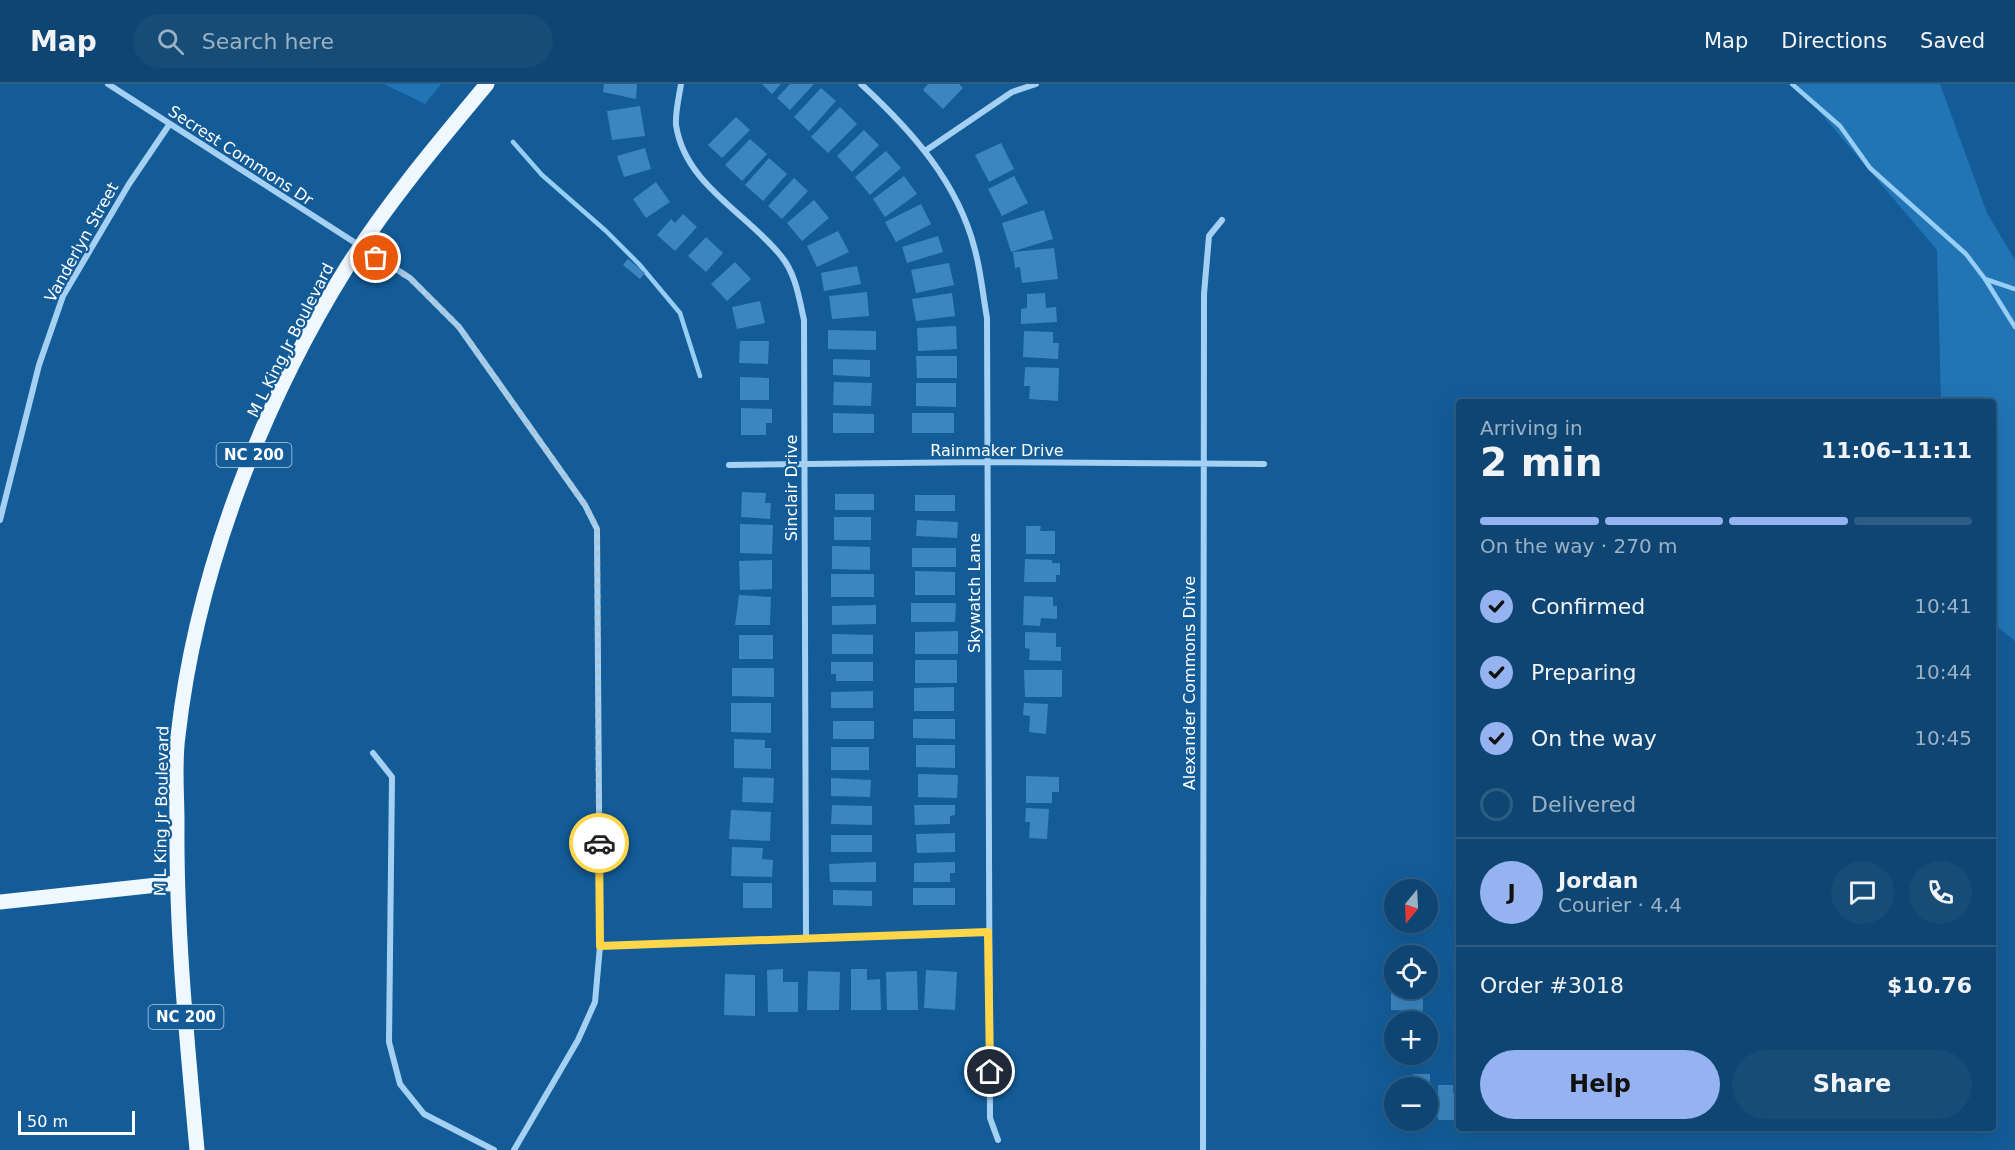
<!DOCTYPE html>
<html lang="en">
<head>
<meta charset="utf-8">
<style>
	body { margin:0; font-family:"DejaVu Sans",sans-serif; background:#174c77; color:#f1f3f6; height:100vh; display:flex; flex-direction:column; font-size:22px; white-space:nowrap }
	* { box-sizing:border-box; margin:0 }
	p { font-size:20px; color:#9bb1c4 }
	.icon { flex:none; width:33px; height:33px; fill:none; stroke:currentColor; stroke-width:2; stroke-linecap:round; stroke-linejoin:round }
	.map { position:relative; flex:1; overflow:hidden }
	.details { position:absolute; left:1456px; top:315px; width:540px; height:732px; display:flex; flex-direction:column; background:#0e4572; border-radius:6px; box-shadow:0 6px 24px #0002,0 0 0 2px #2e5d84 }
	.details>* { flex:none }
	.needle { width:39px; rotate:198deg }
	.fabs { position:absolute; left:1384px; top:795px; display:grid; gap:12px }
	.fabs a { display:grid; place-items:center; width:54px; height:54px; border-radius:50%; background:#0e4572; box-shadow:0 6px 24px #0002,0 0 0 2px #2e5d84; font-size:30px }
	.scale { position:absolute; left:18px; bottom:15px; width:117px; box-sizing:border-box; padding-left:6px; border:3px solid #fff; border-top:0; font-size:16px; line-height:21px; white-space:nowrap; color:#fff; -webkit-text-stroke:4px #135c98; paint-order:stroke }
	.pin { position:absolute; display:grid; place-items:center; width:51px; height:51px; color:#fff; margin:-26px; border:3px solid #fff; border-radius:50%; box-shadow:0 2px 6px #0007 }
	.courier { position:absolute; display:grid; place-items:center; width:60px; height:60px; margin:-30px; border:4px solid #ffd54a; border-radius:50%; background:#fff; color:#222; box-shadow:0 2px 8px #0007 }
	.headline em { font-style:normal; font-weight:700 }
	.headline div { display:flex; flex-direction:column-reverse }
	.headline { display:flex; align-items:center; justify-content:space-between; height:102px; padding:0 24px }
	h1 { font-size:39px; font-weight:700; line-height:45px }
	.bar { display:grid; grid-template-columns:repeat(4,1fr); gap:9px 6px; align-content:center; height:72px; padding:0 24px }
	.bar i { height:8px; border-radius:4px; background:#2e5d84 }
	.bar .on { background:#95b2f1 }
	.bar p { grid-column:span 4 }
	.line { display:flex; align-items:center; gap:15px; padding:0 24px; border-top:2px solid #2e5d84 }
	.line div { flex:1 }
	.round { display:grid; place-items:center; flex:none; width:63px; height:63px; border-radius:32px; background:#174c77 }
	ol { padding:0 24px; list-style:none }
	li { display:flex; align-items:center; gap:18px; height:66px }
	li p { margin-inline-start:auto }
	li .icon { padding:6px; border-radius:50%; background:#95b2f1; color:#111; stroke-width:4 }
	li:last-child { color:#9bb1c4 }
	li i { width:33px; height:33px; border:3px solid #2e5d84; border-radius:50% }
	.primary-button { display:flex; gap:12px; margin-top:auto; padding:12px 24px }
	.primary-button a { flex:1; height:69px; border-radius:36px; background:#95b2f1; color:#111; font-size:24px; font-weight:700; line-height:69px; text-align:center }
	.primary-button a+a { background:#174c77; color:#f1f3f6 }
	header { display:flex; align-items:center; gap:36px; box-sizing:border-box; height:84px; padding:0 30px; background:#0e4572; border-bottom:2px solid #2e5d84 }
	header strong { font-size:28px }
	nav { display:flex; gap:33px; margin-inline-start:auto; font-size:21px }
	.search { width:420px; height:54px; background:#174c77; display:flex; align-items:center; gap:15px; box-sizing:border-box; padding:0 21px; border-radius:33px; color:#9bb1c4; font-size:22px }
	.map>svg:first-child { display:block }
</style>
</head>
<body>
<header>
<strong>Map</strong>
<div class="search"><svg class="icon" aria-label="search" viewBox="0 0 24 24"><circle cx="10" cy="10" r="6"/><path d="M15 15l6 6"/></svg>Search here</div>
<nav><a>Map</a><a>Directions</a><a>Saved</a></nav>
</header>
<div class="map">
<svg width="2015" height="1066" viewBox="0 0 2015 1066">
	<rect width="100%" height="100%" fill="#135c98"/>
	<path fill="#2175b5" d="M384,0H441L425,20Z
		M1796,0H1940L1987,129L2015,176V557L1994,540V318H1941L1937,166Z"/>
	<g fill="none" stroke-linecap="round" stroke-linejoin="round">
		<path stroke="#96cef6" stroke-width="4.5" d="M1792,0L1840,42L1870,84L1966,170L1985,195L2015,243
			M513,58L542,91L606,147L639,180L680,229L700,292
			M1985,195L2015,205"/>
	</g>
	<path fill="#3b86c0" d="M604,0H637L636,15L603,8Z
		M762,0H781L772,10Z
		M790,0H814L790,26L777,14Z
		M928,0H959L963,4L943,25L923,6Z
		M821,4L836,17L809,47L794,33Z
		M640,22L645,52L612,56L607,27Z
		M840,23L857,40L828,69L811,53Z
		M736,33L750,46L722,74L708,61Z
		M864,46L879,61L852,88L837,72Z
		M750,55L767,70L742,97L725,81Z
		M1001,59L1014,85L989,98L975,71Z
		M645,64L651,85L624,93L617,72Z
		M886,67L901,84L870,111L855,93Z
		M769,74L787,90L763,117L745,101Z
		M904,92L917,110L885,133L873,115Z
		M1014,92L1028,119L1002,132L988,105Z
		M794,94L808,107L782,135L768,122Z
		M656,98L670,118L646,134L633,115Z
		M814,116L829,134L802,157L787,139Z
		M921,120L931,140L896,158L885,138Z
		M1044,126L1053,155L1011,168L1002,139Z
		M683,130L697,143L675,167L657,151L671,135L675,139Z
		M838,147L849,168L817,183L807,162Z
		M938,152L943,168L907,179L902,163Z
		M706,153L723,169L706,188L688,172Z
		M1054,164L1058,195L1022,199L1020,183L1015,184L1013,168Z
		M628,175L645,189L640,195L623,181Z
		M735,178L751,195L727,217L711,200Z
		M949,179L954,201L916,209L911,186Z
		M857,182L861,200L824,207L821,189Z
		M867,208L869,232L832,235L829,212Z
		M952,209L955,232L916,237L912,215Z
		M1045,209L1046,224L1056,223L1057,238L1021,240V225L1027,224V210Z
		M760,217L765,239L737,245L732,223Z
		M956,242L957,265L918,267L917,244Z
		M828,246L876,247V266L828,265Z
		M1024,247L1053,248V259H1059L1058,275L1023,273Z
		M740,257H769L768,280L739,279Z
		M916,272H957V294H917Z
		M833,275L870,276V293L833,291Z
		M1025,283L1059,284L1058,317L1029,315L1030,302H1024Z
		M740,293L769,294V316H740Z
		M834,298L872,299L871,322L833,321Z
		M916,299H956V323L916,322Z
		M741,324L772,325V339H766V351H741Z
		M833,329L874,330V349H833Z
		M912,329H954V349H912Z
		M742,408L766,409L765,419H771L770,435L741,433Z
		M835,410H874V426H835Z
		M915,411H955V427H915Z
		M834,433H871V456H834Z
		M917,436L958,438L957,454L916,452Z
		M740,440L773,441L772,470L740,469Z
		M1026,442H1041L1040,447H1055V470H1026Z
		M832,462L870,463V486L832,485Z
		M912,464H956V483H912Z
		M1025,475L1052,476V479H1060V491H1056V498H1024Z
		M772,476V505L740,506L739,477Z
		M915,487L955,488V511H915Z
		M831,490H874V513H831Z
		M739,511L771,513L770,541H735Z
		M1024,512L1053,513V522H1057V535L1041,534L1040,542L1023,541Z
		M911,519H956L955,538H911Z
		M876,521V540L832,541V522Z
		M958,547V570H915V548Z
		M1025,548L1056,549V563H1061V577L1029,576L1030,565L1025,564Z
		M832,550L873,551V570H832Z
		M739,551H773V575H739Z
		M915,576H957V599H915Z
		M831,578H873V597H836V590H831Z
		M732,584H774V613L732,612Z
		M1024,586H1062V613H1025Z
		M954,603V627H914V604Z
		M873,607V624H831V608Z
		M731,619H771V649L731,648Z
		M1024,619L1048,620L1046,650L1029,648L1030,632L1023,631Z
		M913,635H955V655L913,654Z
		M833,637H874V655H833Z
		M734,655L765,656V664H771V685L734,684Z
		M916,661H955V684L916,683Z
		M831,663H869V686H831Z
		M918,690L958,691L957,714L918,713Z
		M1026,692L1059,693V708H1052V719H1026Z
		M743,693L774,694L773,719L742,718Z
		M831,694L871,696L870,713L831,712Z
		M832,721L872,722V741L831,740Z
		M914,721H955V731L950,732V740L915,741Z
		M1026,724L1049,725L1047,755L1029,754L1030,738H1025Z
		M731,726L771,728L770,757L729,755Z
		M955,749V768L917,769L916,750Z
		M831,751H872V768H831Z
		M732,763L763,764L762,775L773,776L772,793L731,792Z
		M876,778V798H830L829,780Z
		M955,778V789H950V798H914V779Z
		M743,799H772V824H743Z
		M913,804H955V821H913Z
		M833,806L872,807V822L833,821Z
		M783,885V898H798V928H768L767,886Z
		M851,885H867V896L880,895L881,926H851Z
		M926,886L957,888L955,926L924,924Z
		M808,887L840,888L839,926H807Z
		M917,887L918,926H887L886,888Z
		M725,890L755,891V932L724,931Z
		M1391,904H1423V927L1391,926Z
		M1413,990H1430V1001L1413,1000Z
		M1438,1001H1453V1009H1460V1033H1454V1036H1438V1033H1428V1009H1438Z"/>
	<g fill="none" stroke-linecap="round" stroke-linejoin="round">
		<path stroke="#a4d1f3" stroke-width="6" d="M108,0L410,194L459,243L585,421L597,445L600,862L595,918L578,956L514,1066
			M681,0C679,13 675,29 676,41C685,101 747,129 781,172C796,190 799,214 804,236L806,854
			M861,0C911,46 958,98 975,166C981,188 983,212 987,234L990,1034L998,1056
			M925,67L1012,8L1036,0
			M729,381L987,378L1264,380
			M0,436L39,281L63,212L129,100L169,41
			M373,669L392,693L389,958L400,1000L424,1030L494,1066
			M600,862L988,848
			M1203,1066L1204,210L1209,152L1222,136"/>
		<path stroke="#f0f8ff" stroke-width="15" d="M0,818L176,799
			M197,1066C187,957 176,848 177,738C177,710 174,680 178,652C196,490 261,321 347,183C388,118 438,59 487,0"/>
	</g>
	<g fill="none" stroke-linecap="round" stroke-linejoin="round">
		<path stroke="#acc6db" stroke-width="6" stroke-dasharray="0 10.8" d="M376,174L410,194L459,243L585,421L597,445L599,759"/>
		<path stroke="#ffd54a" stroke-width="8" d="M599,759L600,862L988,848L990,988"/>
	</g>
	<g text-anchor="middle" stroke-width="4.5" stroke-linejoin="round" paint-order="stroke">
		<g fill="#135c98" stroke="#b8cee0" stroke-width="1.5">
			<rect x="216.5" y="359" width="75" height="24" rx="4.5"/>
			<rect x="148.5" y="921" width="75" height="24" rx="4.5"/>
		</g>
		<g font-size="15" font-weight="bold" fill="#fff">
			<text x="254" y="376">NC 200</text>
			<text x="186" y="938">NC 200</text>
		</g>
		<g font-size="16" fill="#fff" stroke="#135c98">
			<text transform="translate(241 71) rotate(33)" y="6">Secrest Commons Dr</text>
			<text transform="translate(81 158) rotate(-61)" y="6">Vanderlyn Street</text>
			<text transform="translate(290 256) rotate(-63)" y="6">M L King Jr Boulevard</text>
			<text x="997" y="372">Rainmaker Drive</text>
			<text transform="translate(791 404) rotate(-90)" y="6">Sinclair Drive</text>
			<text transform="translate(974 509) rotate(-90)" y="6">Skywatch Lane</text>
			<text transform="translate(1189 599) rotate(-90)" y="6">Alexander Commons Drive</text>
			<text transform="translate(161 727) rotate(-89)" y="6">M L King Jr Boulevard</text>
		</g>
	</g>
</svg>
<div class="fabs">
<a><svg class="needle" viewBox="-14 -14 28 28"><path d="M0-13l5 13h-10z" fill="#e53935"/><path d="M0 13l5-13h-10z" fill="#9bb1c4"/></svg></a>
<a><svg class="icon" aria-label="locate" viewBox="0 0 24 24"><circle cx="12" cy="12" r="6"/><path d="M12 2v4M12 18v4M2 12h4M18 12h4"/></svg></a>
<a>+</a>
<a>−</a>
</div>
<div class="scale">50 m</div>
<div class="pin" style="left:376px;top:174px;background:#ea580c"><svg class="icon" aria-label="bag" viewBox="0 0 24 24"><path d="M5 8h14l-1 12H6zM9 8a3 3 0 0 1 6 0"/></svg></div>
<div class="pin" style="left:990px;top:988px;background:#1f2937"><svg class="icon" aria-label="home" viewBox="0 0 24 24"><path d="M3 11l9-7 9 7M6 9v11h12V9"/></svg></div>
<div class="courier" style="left:599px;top:759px"><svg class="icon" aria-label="car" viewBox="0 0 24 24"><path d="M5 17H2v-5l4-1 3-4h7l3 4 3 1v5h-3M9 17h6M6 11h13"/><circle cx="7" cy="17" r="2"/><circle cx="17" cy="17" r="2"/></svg></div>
<section class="details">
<div class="headline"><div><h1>2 min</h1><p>Arriving in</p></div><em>11:06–11:11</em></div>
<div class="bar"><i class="on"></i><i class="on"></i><i class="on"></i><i></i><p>On the way · 270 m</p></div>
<ol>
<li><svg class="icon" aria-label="check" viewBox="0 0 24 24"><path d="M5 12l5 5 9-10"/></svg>Confirmed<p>10:41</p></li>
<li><svg class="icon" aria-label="check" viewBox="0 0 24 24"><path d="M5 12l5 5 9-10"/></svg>Preparing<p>10:44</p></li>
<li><svg class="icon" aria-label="check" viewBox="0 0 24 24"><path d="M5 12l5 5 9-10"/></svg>On the way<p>10:45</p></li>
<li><i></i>Delivered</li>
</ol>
<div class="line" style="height:108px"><b class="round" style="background:#95b2f1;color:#111">J</b><div><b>Jordan</b><p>Courier · 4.4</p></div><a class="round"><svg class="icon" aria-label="chat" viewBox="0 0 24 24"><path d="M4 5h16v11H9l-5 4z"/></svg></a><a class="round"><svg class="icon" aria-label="phone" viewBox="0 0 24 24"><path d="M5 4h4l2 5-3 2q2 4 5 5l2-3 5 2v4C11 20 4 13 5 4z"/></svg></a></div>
<div class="line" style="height:78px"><div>Order #3018</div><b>$10.76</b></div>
<div class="primary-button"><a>Help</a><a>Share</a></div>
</section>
</div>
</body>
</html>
